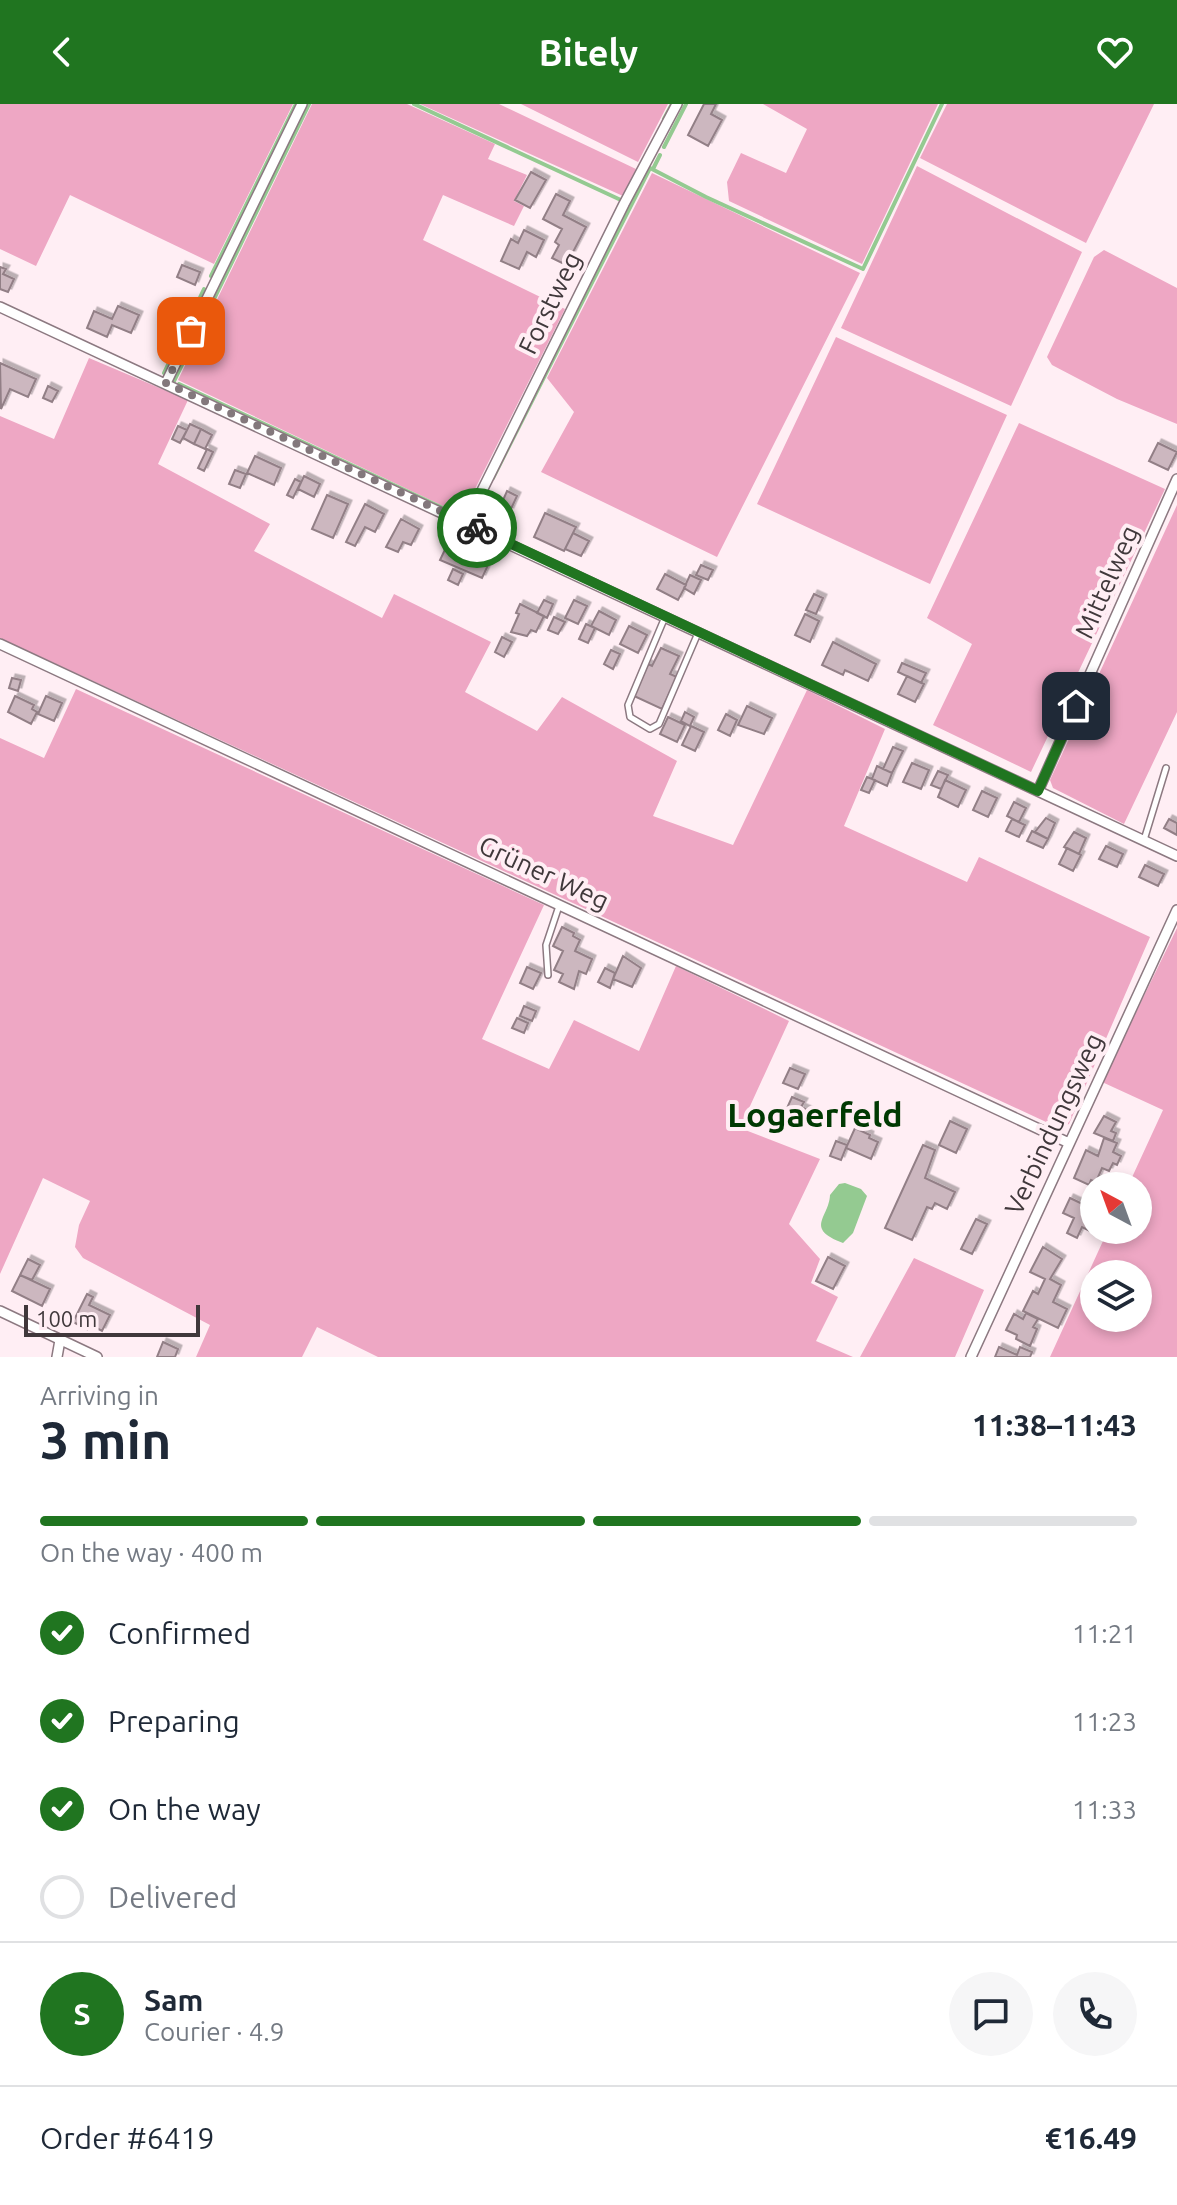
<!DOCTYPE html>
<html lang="en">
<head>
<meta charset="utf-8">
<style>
	body { margin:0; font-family:Ubuntu,sans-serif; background:#f6f6f7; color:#1f2937; height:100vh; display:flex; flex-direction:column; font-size:30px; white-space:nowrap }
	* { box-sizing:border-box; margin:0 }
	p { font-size:26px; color:#747a83 }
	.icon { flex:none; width:44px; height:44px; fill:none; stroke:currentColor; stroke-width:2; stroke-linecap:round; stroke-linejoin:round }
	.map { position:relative; height:1253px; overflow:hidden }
	.side { display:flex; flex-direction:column; background:#fff; flex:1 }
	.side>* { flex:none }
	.needle { width:52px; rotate:319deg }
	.controls { position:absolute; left:1080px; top:1068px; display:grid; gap:16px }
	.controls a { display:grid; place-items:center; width:72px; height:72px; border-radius:50%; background:#fff; box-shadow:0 4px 12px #0003; font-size:40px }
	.scale { position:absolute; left:24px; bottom:20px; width:176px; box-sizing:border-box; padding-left:8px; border:4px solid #40383b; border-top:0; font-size:22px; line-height:28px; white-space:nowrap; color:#40383b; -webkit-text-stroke:6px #ffeef4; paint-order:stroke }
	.pin { position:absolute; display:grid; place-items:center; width:68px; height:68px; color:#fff; margin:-34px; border-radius:16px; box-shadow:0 4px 12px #0006 }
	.courier { position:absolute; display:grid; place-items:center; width:80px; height:80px; margin:-40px; border:6px solid #207520; border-radius:50%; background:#fff; color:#222; box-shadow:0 2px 10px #0007 }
	.overview em { font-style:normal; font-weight:700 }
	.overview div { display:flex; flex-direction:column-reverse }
	.overview { display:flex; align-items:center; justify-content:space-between; height:136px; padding:0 40px }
	h1 { font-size:52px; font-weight:700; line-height:60px }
	.bar { display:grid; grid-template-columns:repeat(4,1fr); gap:12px 8px; align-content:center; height:96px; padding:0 40px }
	.bar i { height:10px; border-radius:6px; background:#e0e1e3 }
	.bar .current { background:#207520 }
	.bar p { grid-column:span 4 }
	.line { display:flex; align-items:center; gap:20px; padding:0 40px; border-top:2px solid #e0e1e3 }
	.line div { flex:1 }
	.round { display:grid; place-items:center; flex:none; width:84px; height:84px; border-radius:42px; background:#f6f6f7 }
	ol { padding:0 40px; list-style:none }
	li { display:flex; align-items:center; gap:24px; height:88px }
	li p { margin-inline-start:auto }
	li .icon { padding:8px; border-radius:50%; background:#207520; color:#fff; stroke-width:4 }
	li:last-child { color:#747a83 }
	li i { width:44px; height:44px; border:4px solid #e0e1e3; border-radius:50% }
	header { display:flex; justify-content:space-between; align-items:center; height:104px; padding:0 40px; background:#207520; color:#fff; font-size:36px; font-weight:700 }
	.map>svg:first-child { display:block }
</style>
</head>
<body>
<header><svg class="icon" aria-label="back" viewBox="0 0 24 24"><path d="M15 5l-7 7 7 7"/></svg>Bitely<svg class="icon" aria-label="heart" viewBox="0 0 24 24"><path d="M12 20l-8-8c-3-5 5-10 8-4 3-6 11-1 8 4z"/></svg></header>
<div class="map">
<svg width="1177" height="1253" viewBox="0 0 1177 1253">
	<defs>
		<filter id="shadow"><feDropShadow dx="3.5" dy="-3.5" stdDeviation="0" flood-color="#0004"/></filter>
	</defs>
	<rect width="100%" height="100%" fill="#ffeef4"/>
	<path fill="#eea7c4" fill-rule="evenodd" d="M0,0H293L214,160L70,91L36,162L0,145Z
		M312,0H407L495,40L488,55L527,71L514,97L524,102L514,122L443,91L423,136L565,205L462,411L178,276Z
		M420,0H499L636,65L623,92Z
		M521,0H668L638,58Z
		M763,0H938L862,160L729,97L727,78L741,49L786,69L807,25Z
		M947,0H1154L1086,139L920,54Z
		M917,62L1082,148L1011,302L841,224Z
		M652,69L860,169L717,453L541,368L574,308L547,274Z
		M1104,146L1177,184V320L1117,295L1052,261L1047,253L1094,153Z
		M836,233L1007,311L930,480L757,400Z
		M89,254L188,296L158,360L270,420L254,447L382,514L394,490L491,538L465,588L537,627L562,593L677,657L653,712L733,741L807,586L885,625L844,722L967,778L979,753L1150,833L1069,1020L1059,1024L0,534V312L54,335Z
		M1019,319L1165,385L1031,668L933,621L972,540L927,514Z
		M1177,401V608L1124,720L1053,684L1050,676Z
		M76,585L544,801L482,935L549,965L574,916L639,947L676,862L789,917L740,1024L820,1055L789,1120L820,1155L811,1179L838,1193L816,1237L853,1253H378L317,1223L302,1253H196L210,1221L83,1154L75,1143L79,1121L90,1097L43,1074L0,1170V634L44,654Z
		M1177,824V1253H1050L1108,1126H1138V1082H1128L1163,1006L1102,978ZM1094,1170H1138V1214H1094Z
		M914,1154L984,1186L955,1253H860Z"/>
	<path fill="#94ca91" d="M845,1079L861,1085L867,1092L853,1129L843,1139C804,1124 829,1114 830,1091L839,1080Z"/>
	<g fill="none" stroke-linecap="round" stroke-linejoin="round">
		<path stroke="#94ca91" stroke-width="4" d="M414,0L623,97
			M664,15L672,0
			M664,43L686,0
			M653,65L660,51
			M211,172L296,0
			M164,269L204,185
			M174,277L309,0
			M179,280L464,414L466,411
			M493,374L650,64L706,93L863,165L942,0
			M475,411L473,415L497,426"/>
	</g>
	<path fill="#ccb7bf" stroke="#927f86" stroke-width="2" filter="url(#shadow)" d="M704,0H716L711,10L722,16L708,42L688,31Z
		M531,68L546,76L530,104L515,96Z
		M556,90L570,97L563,111L586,123L572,150L568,148L562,159L552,154L559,141L555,138L562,125L543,115Z
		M524,126L544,136L536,153L527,148L519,165L501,157L511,135L518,139Z
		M182,161L200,168L195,181L177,173Z
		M0,163L6,165L3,170L14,175L8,188L0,185Z
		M118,202L139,211L131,229L112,221L107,233L87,224L94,207L112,215Z
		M0,259L36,275L28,293L10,285L1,305Z
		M48,282L58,287L52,298L43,294Z
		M190,320L201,325L194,340L183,334Z
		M178,322L187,326L180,339L172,335Z
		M201,325L212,331L205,345L194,340Z
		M1158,339L1177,348L1168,366L1149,357Z
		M207,345L213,348L204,367L198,364Z
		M255,352L281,364L274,381L247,369Z
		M235,366L246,370L240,384L229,380Z
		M304,372L320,380L314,393L298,385Z
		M295,375L301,378L293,394L287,391Z
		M507,387L517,392L510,407L500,403Z
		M327,391L348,400L333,434L312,425Z
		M365,400L384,410L375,428L365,423L355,442L346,438Z
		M545,409L576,423L564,447L534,433Z
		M401,415L419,425L411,441L403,438L398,448L386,443Z
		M573,429L589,437L581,452L565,445Z
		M450,435L464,442L462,446L489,459L482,474L440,456Z
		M701,461L713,466L708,476L696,471Z
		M453,465L463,470L458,481L448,476Z
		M665,470L686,481L678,496L657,485Z
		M690,471L701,476L694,490L684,484Z
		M814,490L823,494L816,510L806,506Z
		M544,496L553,500L547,514L537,509Z
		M574,496L587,502L578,520L565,514Z
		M520,500L544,512L536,528L531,526L527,532L511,528L519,510L516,509Z
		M599,507L616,516L609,531L591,522Z
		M805,510L819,517L810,538L795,531Z
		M554,513L565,518L558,530L548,526Z
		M586,520L595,524L588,539L579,535Z
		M629,522L647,531L638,549L620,540Z
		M502,533L512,538L504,553L495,548Z
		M833,538L876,560L868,577L845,566L843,571L822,561Z
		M661,544L679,552L670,570L677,573L662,605L634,592L648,560L652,562Z
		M611,546L620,550L613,565L604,560Z
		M902,559L926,569L921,579L898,568Z
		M907,572L924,580L915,598L898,590Z
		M12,574L21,576L18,587L9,584Z
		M15,592L34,601L32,605L37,608L31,620L8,608Z
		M46,592L62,599L54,617L38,610Z
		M747,602L772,614L764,630L738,621Z
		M685,608L694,613L690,622L681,617Z
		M726,610L737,616L730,632L718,626Z
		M668,613L685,621L677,638L660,630Z
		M691,622L704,628L695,647L682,641Z
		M893,643L903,647L892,669L883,665Z
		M912,659L929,666L921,685L903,678Z
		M877,662L892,669L887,682L872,675Z
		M938,667L948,671L941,685L931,681Z
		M867,673L875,676L869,689L861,686Z
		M945,676L966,686L958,703L938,693Z
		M982,687L997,694L988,713L973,706Z
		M1014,698L1026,704L1019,718L1007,712Z
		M1046,714L1055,719L1048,735L1035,728Z
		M1012,715L1025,721L1019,733L1006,727Z
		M1169,715L1177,719V731L1164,724Z
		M1032,727L1048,735L1043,744L1027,737Z
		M1074,728L1086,734L1079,750L1064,743Z
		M1106,742L1123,750L1117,763L1099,755Z
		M1067,744L1081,751L1073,767L1059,760Z
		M1145,761L1164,770L1158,782L1139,773Z
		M562,823L574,829L573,832L580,836L575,847L592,855L586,870L579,867L574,885L559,878L563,870L554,866L563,847L553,842Z
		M623,852L641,864L632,883L613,875Z
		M527,863L541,869L533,885L520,879Z
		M605,864L615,869L610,884L598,878Z
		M524,902L536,907L532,917L520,912Z
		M517,914L528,919L524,929L512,924Z
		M790,964L805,970L798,985L783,979Z
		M792,993L804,998L801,1003L815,1009L809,1023L783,1013Z
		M1104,1012L1116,1018L1111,1027L1116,1029L1113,1037L1094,1029Z
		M950,1017L967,1025L956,1049L939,1041Z
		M855,1024L870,1031L869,1034L878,1038L871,1055L846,1044Z
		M1104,1034L1117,1039L1113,1048L1121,1052L1117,1061L1113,1059L1109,1067L1102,1064L1096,1078L1091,1076L1089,1081L1074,1074L1086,1046L1098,1052Z
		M836,1037L847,1041L841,1056L830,1052Z
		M923,1041L935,1046L925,1074L955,1088L947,1105L935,1099L932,1105L927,1103L912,1136L885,1124Z
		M1070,1094L1091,1104L1089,1110L1094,1113V1126H1105L1102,1133L1082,1123L1077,1134L1067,1129L1074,1114L1063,1109Z
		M976,1115L987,1120L972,1150L961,1145Z
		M1043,1143L1062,1155L1050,1175L1061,1181L1053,1198L1067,1205L1058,1224L1023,1207L1033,1187L1038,1190L1045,1175L1030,1168Z
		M828,1153L845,1162L833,1185L816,1177Z
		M28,1155L40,1161L32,1176L20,1171Z
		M20,1171L50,1185L42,1202L12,1187Z
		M87,1190L93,1193L89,1201L110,1211L102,1227L89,1220L87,1225L73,1218Z
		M1026,1209L1038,1215L1033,1223L1037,1225L1030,1242L1016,1235L1017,1231L1006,1226L1014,1210L1023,1215Z
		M163,1238L178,1245L175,1253H157Z
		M999,1243L1017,1251L1020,1243L1032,1248L1030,1253H995Z"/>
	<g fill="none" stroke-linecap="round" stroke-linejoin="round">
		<g stroke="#8c7981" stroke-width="8">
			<path id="service" d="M665,513L628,601L630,613L650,625L659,620L698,529
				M1144,736L1166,664
				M548,871L546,841L559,802"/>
		</g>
		<g stroke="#8c7981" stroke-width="12">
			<path id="minor" d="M0,203L1177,752
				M166,279L302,0
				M466,419L624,100L677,0
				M0,540L1069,1039
				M1038,687L1177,375
				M0,1207L97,1253
				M57,1253L60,1236
				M971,1253L1177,806"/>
		</g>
		<use href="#service" stroke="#fff" stroke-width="5"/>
		<use href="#minor" stroke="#fff" stroke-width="9"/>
	</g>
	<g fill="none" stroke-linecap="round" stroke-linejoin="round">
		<path stroke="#83787c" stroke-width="8" stroke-dasharray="0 14.4" d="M191,227L166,279L477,424"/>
		<path stroke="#207520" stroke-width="10" d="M477,424L1038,687L1076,602"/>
	</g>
	<g text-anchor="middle" stroke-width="8" stroke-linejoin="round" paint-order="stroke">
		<g font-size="26" fill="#40383b" stroke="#ffeef4">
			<text transform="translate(550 199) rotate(-64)" y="9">Forstweg</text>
			<text transform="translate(1107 478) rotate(-66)" y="9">Mittelweg</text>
			<text transform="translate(544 769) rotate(25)" y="9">Grüner Weg</text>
			<text transform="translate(1054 1020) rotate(-65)" y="9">Verbindungsweg</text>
		</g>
		<g font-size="34" font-weight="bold" fill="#003902" stroke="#ffeef4">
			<text x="815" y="1023">Logaerfeld</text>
		</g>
	</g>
</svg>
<div class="controls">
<a><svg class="needle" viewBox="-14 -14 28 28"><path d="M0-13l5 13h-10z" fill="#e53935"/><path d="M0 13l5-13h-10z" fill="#747a83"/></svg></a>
<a><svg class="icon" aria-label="layers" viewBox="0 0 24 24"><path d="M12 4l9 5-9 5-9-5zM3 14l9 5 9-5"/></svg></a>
</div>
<div class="scale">100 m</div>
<div class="pin" style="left:191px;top:227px;background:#ea580c"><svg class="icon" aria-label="bag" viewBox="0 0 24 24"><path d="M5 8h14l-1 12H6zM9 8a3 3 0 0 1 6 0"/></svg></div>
<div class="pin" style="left:1076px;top:602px;background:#1f2937"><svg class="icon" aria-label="home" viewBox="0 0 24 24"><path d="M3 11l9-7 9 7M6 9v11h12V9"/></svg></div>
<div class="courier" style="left:477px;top:424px"><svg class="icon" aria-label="bike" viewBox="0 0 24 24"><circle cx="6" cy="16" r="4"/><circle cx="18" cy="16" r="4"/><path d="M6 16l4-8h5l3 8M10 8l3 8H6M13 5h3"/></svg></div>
</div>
<section class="side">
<div class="overview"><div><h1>3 min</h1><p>Arriving in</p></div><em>11:38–11:43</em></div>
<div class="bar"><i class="current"></i><i class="current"></i><i class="current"></i><i></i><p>On the way · 400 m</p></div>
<ol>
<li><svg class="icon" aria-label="check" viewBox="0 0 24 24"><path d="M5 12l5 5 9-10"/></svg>Confirmed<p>11:21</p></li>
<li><svg class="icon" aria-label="check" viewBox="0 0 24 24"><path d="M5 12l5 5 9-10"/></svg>Preparing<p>11:23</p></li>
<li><svg class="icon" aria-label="check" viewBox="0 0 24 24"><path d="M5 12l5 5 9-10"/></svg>On the way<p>11:33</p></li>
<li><i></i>Delivered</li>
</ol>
<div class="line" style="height:144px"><b class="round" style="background:#207520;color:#fff">S</b><div><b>Sam</b><p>Courier · 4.9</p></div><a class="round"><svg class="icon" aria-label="chat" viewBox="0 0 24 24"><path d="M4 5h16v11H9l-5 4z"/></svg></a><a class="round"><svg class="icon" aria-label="phone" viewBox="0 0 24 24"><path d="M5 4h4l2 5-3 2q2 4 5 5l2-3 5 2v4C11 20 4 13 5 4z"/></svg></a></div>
<div class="line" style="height:104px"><div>Order #6419</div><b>€16.49</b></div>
</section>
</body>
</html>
